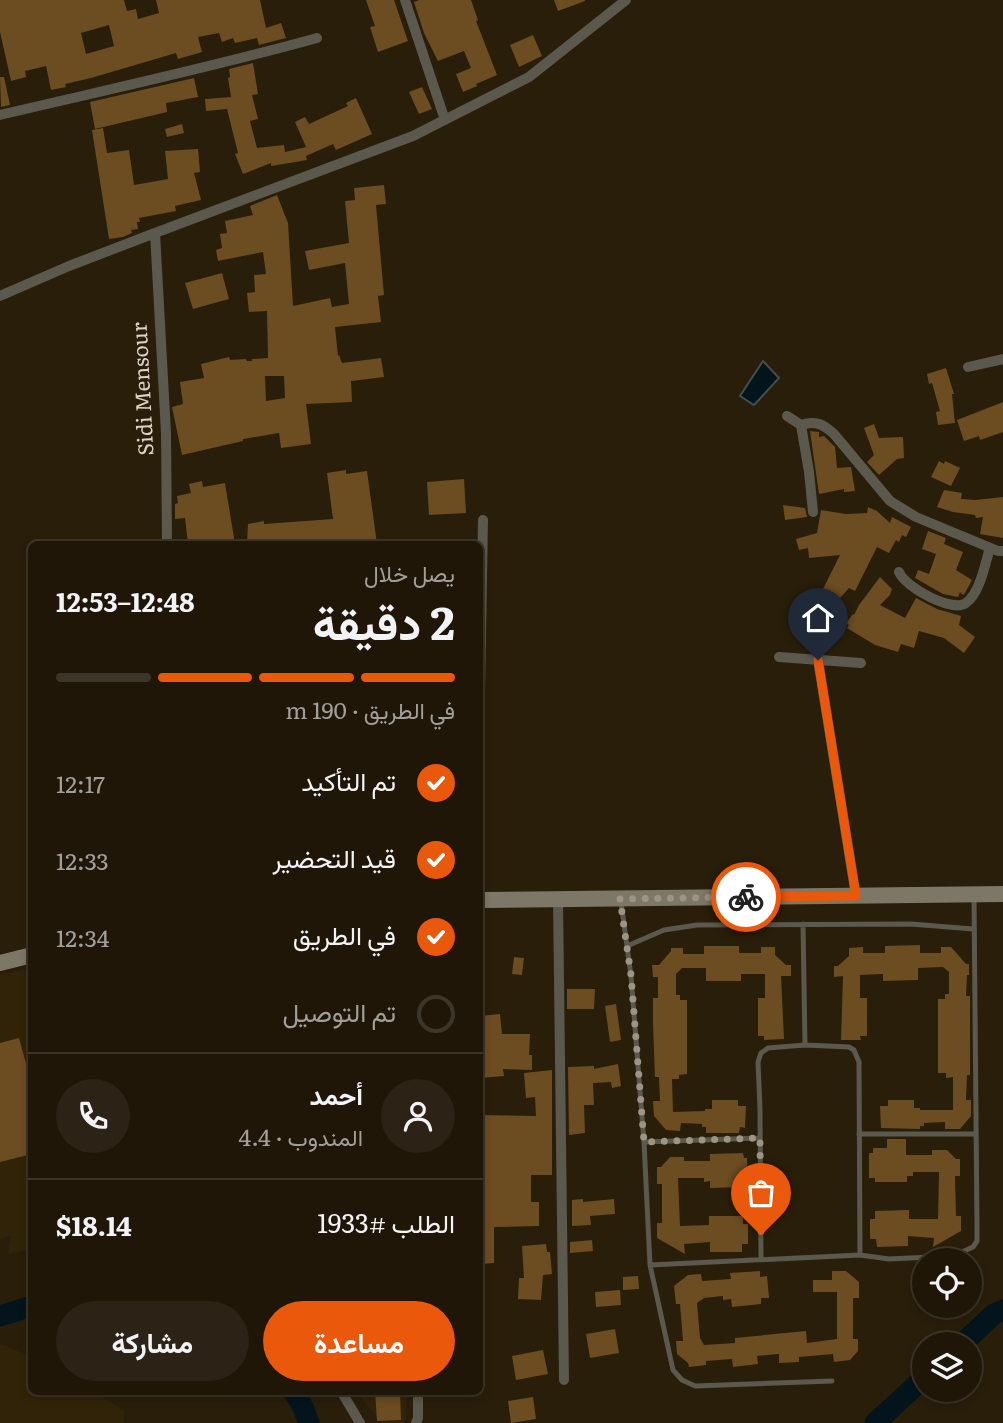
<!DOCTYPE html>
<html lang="ar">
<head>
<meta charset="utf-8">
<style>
	body { margin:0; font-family:Literata,Vazirmatn,serif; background:#2c2316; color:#f1f3f6; direction:rtl; height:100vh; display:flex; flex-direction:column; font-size:26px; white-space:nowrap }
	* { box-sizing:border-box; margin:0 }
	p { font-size:23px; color:#a19f9c }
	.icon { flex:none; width:38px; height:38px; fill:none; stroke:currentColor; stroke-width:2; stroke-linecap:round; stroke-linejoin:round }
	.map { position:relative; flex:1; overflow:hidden; direction:ltr }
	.details { position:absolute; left:28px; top:541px; width:455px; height:854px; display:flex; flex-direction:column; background:#1f1608; border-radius:10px; box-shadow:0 4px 10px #0003,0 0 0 2px #3c3529; direction:rtl }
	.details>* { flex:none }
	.buttons { position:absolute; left:912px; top:1248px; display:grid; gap:14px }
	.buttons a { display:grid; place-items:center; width:70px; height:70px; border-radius:50%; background:#1f1608; box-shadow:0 4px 10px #0003,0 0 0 2px #3c3529; font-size:35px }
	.pin { position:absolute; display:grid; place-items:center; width:60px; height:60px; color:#fff; margin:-72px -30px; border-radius:50% 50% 50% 0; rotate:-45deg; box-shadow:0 0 7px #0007 }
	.pin .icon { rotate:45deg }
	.courier { position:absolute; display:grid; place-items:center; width:70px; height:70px; margin:-35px; border:5px solid #ea580c; border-radius:50%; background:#fff; color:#222; box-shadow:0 2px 9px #0007 }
	.head em { font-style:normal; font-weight:700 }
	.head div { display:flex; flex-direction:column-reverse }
	.head { display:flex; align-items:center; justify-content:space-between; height:119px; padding:0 28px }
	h1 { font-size:46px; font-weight:700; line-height:52px }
	.bar { display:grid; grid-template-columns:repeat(4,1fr); gap:10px 7px; align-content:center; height:84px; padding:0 28px }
	.bar i { height:9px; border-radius:5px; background:#3c3529 }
	.bar .active { background:#ea580c }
	.bar p { grid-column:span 4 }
	.line { display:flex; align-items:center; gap:18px; padding:0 28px; border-top:2px solid #3c3529 }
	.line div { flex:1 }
	.round { display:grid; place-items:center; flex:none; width:74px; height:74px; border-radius:37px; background:#2c2316 }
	ol { padding:0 28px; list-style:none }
	li { display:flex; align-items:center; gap:21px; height:77px }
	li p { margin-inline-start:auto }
	li .icon { padding:7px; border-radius:50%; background:#ea580c; color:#fff; stroke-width:4 }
	li:last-child { color:#a19f9c }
	li i { width:38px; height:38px; border:4px solid #3c3529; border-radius:50% }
	.button { display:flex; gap:14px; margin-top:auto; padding:14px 28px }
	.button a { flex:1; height:80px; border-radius:42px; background:#ea580c; color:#fff; font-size:28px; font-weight:700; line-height:80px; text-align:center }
	.button a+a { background:#2c2316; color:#f1f3f6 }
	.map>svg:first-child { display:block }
</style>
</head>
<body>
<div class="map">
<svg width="1003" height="1423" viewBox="0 0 1003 1423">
	<rect width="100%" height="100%" fill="#291e0a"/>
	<path fill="#312307" d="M31,968V1249L8,1254L11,1236L0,1239V975Z
		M0,1344L31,1356L32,1391H92L125,1411L123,1423H0Z
		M356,1391H406V1419L402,1423H381Z"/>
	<path fill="#03141c" stroke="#444e50" stroke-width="2" d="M763,361L779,378L754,405L740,396Z"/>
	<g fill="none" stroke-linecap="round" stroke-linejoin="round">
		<path stroke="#03141c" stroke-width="21" d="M0,1316L32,1306
			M962,1344L994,1314L1003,1310
			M293,1391L303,1407L309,1423
			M875,1423L924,1378"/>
	</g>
	<path fill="#6c4c21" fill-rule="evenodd" d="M0,0H124L127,11L136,9L138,19L159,13L156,0H260L266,28L281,23L286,38L259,45L257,38L235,43L233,38L222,42L219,33L198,37L202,52L178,59L176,53L91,78L65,84L66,87L51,90L46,66L25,71L26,77L11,81L0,32ZM109,25L114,46L86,54L81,33Z
		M366,0H394L408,41L378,52L370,27L375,26Z
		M419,0H471L478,20L476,21L497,75L476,84L477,86L463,92L456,74L471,68L464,51L438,61L424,33L414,2Z
		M554,0H585V1L558,11Z
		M533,35L542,56L519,67L510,45Z
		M253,63L258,94L252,95L258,119L250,121L257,148L284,145L285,152L306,147L295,122L305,117L309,124L348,106L346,103L356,98L372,134L336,150L333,144L306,156L307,160L271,166V163L243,174L235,154L238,153L227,109L206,111L205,99L231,97L228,78L230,77L229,69Z
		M0,77H4L10,105L1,107Z
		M194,78L198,97L166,103L167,112L95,129L90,102Z
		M422,87L432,109L419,114L409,92Z
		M182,124L184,133L167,137L165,129Z
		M103,128L107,153L129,150L134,185L168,179L165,151L198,149L200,172L194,173L201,200L175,206L176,211L139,218L140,222H137L138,229L131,230L132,233L123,237L109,239L92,130Z
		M384,185L386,204L376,205L384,295L378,296L381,322L335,327L338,356L339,355L342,363L381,358L384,377L351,381L352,402L306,404L311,444L281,448L279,433L243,439V441L182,455L172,407L183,404L180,382L204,378L201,364L229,357L230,360L246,359L247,361H252V359L268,358L267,311L249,312L247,293L255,292L254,275L266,274L263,252L218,261L216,250L222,248L220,234L227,233L225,221L253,215L250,206L277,195L288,223L293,306L330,298L332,307L349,304L345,263L309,270L305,251L349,243L345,201L355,200L354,188ZM265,376H284L285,398L266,401Z
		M222,273L229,299L193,309L185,283Z
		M946,368L954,394H952L955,423L938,425L936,412L940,411L932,383L929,384L927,374Z
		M1003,402V432L980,440L979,436L964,441L957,420Z
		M874,424L879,438L903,437L904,458L897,459L879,475L867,462L874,455L864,428Z
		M810,431L819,432V437L824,436L835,447L837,468L851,467L855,491L844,492V489L819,494Z
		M939,461L944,464L945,461L960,468L951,486L931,477Z
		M346,470V474L367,471L377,544H247L248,524L264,521V524L333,519L327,473Z
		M464,479L466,513L429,515L427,482Z
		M202,481L203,487L225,483L235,544H188L185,518L175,519V504L178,503L177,496L191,493L189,484Z
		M944,490L962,493L961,499L976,500L1003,497V538L980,534L983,517L976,518L975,515L953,512L937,507Z
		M783,505L805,508L807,517L785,520Z
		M868,507L877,511L890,523L892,517L911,527L906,537L902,535L899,542L896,540L889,553L877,547L855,591L849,588L840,598L823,589L840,555L809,558L808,548L799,550L796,539L817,533L821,510L846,514L867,513Z
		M928,531L946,538L944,544L963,552L956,570L972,580L965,593L963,595L960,592L958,597L943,594L915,578L918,570L929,574L936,554L922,549Z
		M880,577L892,589L890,595L880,605L905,618L916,598L937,609L961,616L959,625L975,637L964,653L944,638L919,631L914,648L901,644L898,652L875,645L847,628L849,625L846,623L853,614L854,615L859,605Z
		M834,597L846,608L841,618L826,605Z
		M920,945V953H941V947H951L966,964H969V975H967L966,996H970V1075H967L966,1100H971V1116L960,1129H945V1122L924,1123V1126H920V1129L881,1128L880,1106H888V1100H914V1108H920V1110H953V1077L946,1078V1073H938V999H945V994H949V972L943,967L918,968V980L883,981V974L860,975V998H867V1036H860L861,1040H841L843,976L834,977V966H838L849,956V948L863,947V953H885V946Z
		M704,946H739V953H761V947H775V955L786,965H791V976H781L784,1039L764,1040V1036H758V998H765V974H741V981H706V968H682L676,974V995H680V1000H687V1074L679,1075V1079H672L673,1112L705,1111V1109H712V1100H738V1106H746L745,1128L740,1127L739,1133H706V1127H702V1124L681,1123L680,1131L666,1130L654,1116L653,1101H660L659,1077H655L653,1023V998H658V977H653L652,965H659L671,951V948H683V954H704Z
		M514,957L524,958L522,975L512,974Z
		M567,989H595L594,1009H567Z
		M616,1004L621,1040L610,1042L605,1006Z
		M500,1014L502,1034H530L529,1055H532V1070L503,1069L504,1076L480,1078V1016Z
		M19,1038L32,1085V1154L0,1162V1043Z
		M618,1064L621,1086L612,1088L611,1082L593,1083L594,1105H584L585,1133L569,1135L568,1067L594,1066V1069Z
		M552,1070V1175H531V1202H539V1226L494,1227V1263L480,1264V1115L536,1116L535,1097L526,1098L524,1073Z
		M887,1139H906V1155H932V1150H947L956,1159H960V1176H955L956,1216H961V1231L933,1247L934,1238L908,1236V1246L877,1247L876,1239H870V1219H875V1211L909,1210V1219H938L939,1172H913V1176H907V1182H875V1178H869V1153H873V1148H887Z
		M743,1153L744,1158H747L748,1183H741L742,1187L710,1188V1181L704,1182V1178H678L680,1226L709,1225V1216H743V1224H748V1244H742V1252H710V1242L684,1244L685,1254L657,1238V1223H662V1184H657V1167H661L670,1157H684V1161H710V1154Z
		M583,1199V1202L614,1199L615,1214L590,1216L591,1225L572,1226V1200Z
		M592,1240L593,1251L570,1253V1242Z
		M546,1244L547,1252H550L552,1274L543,1275L541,1300L518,1299L519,1278H524L522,1246Z
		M760,1271V1277L767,1276L769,1298H761V1304L732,1307L731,1299L723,1300V1296L704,1298L697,1303L700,1338L704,1345L735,1343V1338L806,1331L807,1343L837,1339V1292H813V1280H832V1271H846L859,1282V1298H853V1339H858V1351L850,1360L834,1362L833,1354L799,1357V1362L779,1363V1354L757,1356L758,1364L733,1367L732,1359L706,1361V1365L689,1367L688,1363L677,1354L676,1341H683L680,1304H676L674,1286L688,1275L701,1274L702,1281L731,1279L730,1273Z
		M638,1276L639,1289L623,1290V1277Z
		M620,1290L621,1305L596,1307L595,1292Z
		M615,1329L619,1353L590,1358L586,1334Z
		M543,1350L548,1374L516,1380L512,1356Z
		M375,1391H400L401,1420L377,1421Z
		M533,1397L536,1419L511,1423L508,1401Z"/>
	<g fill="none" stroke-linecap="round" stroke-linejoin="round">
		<path stroke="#5b584d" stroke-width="5" d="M621,902L631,976L644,1142L650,1265L673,1370L682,1380L695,1386L832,1381
			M803,924L805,1045
			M627,946L664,930L697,925L911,924L973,929
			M859,1134H976
			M644,1142L760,1138
			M761,1260L760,1109L758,1062L761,1053L768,1048L805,1045L849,1047L854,1050L859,1062L860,1255
			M650,1265L860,1255L889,1259L953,1256L973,1247L977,1241V1227L974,897"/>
		<path stroke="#5b584d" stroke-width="10" d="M405,0L445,120
			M0,115C106,90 213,67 317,38
			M155,233L166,433L167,544
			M0,296L69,266L155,233L413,136L529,77L626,0
			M968,367L1003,359
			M787,416L801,425
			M813,512L809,472L801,425C815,420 823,424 834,434L890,501L916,517L998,551H1003
			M899,572C905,587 952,613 966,603C980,593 985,564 990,548
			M779,657L861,663
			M818,660L856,896
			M480,691L483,520
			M558,900L564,1380
			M341,1391L360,1423
			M416,1423L418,1418V1391"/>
		<path stroke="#7c7766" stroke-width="16" d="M480,900L1003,894
			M0,963L32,955"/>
	</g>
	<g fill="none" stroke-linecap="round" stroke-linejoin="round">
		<path stroke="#9d9486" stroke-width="7" stroke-dasharray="0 12.6" d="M746,897L620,899L631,975L644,1142L760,1138L761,1235"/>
		<path stroke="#ea580c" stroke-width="9" d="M746,897L856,896L818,660"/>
	</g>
	<g text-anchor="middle" stroke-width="5" stroke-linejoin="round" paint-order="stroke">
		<g font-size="21" fill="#dbd4c8" stroke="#291e0a">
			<text transform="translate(143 389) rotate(-93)" y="7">Sidi Mensour</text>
		</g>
	</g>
</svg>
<div class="buttons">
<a><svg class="icon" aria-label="locate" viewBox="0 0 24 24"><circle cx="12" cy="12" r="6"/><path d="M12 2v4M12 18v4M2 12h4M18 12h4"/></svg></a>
<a><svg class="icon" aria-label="layers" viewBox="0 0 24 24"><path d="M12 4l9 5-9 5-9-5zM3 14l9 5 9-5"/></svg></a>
</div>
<div class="pin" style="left:761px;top:1235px;background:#ea580c"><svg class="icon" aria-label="bag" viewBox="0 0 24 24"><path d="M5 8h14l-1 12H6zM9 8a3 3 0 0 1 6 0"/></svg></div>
<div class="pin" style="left:818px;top:660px;background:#1f2937"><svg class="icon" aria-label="home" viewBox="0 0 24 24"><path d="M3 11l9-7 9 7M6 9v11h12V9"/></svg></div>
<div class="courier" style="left:746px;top:897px"><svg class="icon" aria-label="bike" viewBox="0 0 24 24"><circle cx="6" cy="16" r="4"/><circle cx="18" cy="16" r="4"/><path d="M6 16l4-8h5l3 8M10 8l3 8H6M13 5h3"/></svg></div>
<section class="details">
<div class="head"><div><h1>2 دقيقة</h1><p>يصل خلال</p></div><em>12:48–12:53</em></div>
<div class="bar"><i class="active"></i><i class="active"></i><i class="active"></i><i></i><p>في الطريق · 190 m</p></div>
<ol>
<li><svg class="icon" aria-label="check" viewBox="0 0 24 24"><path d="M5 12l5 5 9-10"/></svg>تم التأكيد<p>12:17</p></li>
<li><svg class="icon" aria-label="check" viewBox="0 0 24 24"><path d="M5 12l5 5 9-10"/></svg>قيد التحضير<p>12:33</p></li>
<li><svg class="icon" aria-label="check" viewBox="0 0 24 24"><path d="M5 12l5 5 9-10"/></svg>في الطريق<p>12:34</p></li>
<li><i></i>تم التوصيل</li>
</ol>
<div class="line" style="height:126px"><a class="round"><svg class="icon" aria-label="person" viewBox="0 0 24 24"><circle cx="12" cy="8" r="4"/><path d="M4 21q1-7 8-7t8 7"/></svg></a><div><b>أحمد</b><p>المندوب · 4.4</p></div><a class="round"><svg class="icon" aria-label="phone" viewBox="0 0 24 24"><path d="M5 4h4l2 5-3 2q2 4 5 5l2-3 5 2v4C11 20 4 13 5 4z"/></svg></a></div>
<div class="line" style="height:91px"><div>الطلب #1933</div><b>$18.14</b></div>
<div class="button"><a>مساعدة</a><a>مشاركة</a></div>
</section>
</div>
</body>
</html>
